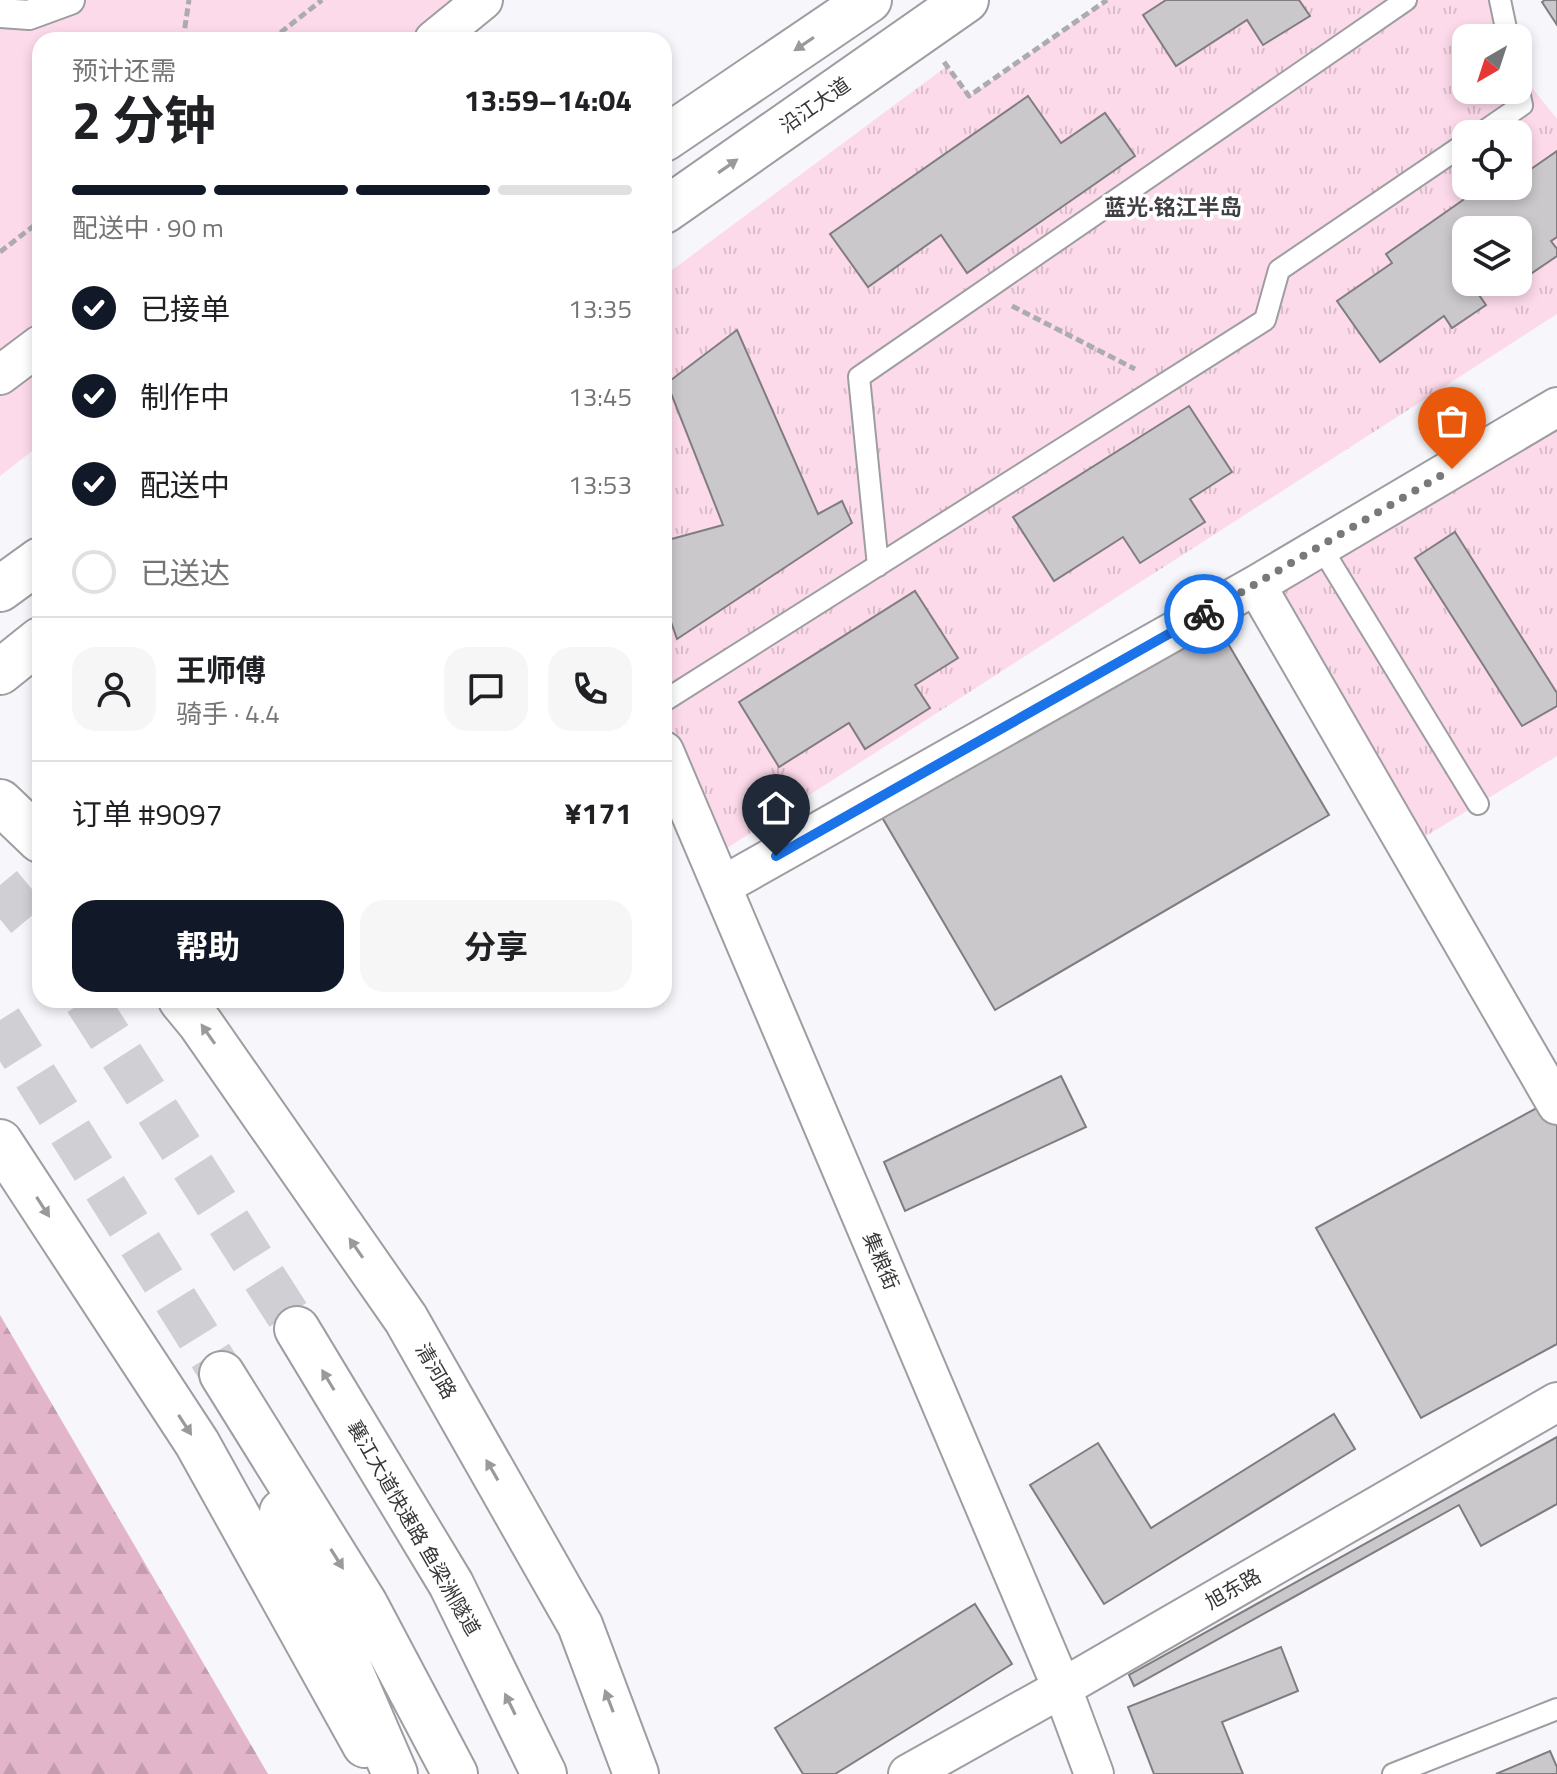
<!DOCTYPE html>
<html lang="zh">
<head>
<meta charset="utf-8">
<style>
	body { margin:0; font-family:"Titillium Web","Noto Sans SC",sans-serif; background:#f6f6f6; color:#202124; height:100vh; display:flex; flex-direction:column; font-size:30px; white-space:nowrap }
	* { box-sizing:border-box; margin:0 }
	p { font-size:26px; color:#757577 }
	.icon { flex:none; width:44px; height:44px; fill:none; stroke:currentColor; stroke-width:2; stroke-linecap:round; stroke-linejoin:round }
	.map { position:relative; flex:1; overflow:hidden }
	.side { position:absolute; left:32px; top:32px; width:640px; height:976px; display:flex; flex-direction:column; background:#fff; border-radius:24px; box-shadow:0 4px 12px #0003 }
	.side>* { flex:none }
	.needle { width:52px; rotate:219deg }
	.controls { position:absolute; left:1452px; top:24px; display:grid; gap:16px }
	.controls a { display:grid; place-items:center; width:80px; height:80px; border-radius:16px; background:#fff; box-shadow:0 4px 12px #0003; font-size:40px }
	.pin { position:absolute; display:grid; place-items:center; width:68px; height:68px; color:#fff; margin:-82px -34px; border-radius:50% 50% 50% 0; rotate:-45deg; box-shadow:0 0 8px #0007 }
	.pin .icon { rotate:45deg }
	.courier { position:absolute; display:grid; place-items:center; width:80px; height:80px; margin:-40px; border:6px solid #1a73e8; border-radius:50%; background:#fff; color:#222; box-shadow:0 2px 10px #0007 }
	.headline em { font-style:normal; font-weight:700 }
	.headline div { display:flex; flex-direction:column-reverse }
	.headline { display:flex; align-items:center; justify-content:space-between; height:136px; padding:0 40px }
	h1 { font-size:52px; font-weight:700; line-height:60px }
	.bar { display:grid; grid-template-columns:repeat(4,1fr); gap:12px 8px; align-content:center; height:96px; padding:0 40px }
	.bar i { height:10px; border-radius:6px; background:#e0e0e0 }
	.bar .selected { background:#111827 }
	.bar p { grid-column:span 4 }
	.line { display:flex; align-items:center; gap:20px; padding:0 40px; border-top:2px solid #e0e0e0 }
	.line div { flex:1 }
	.round { display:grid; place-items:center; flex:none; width:84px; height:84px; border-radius:24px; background:#f6f6f6 }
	ol { padding:0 40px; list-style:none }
	li { display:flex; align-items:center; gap:24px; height:88px }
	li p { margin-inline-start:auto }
	li .icon { padding:8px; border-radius:50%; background:#111827; color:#fff; stroke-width:4 }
	li:last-child { color:#757577 }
	li i { width:44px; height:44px; border:4px solid #e0e0e0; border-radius:50% }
	.primary-button { display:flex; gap:16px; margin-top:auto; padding:16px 40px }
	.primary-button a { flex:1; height:92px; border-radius:24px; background:#111827; color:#fff; font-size:32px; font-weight:700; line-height:92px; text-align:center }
	.primary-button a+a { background:#f6f6f6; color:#202124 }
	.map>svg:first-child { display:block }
</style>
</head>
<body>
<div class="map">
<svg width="1557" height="1774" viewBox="0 0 1557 1774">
	<defs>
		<pattern id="grass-tufts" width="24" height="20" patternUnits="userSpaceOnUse" patternTransform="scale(2)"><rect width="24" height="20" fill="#fddaea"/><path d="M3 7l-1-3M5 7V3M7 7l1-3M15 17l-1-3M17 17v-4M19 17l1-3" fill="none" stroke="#d9bcc9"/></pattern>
		<pattern id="forest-firs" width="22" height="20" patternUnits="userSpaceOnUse" patternTransform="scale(2)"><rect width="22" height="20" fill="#e3b5cb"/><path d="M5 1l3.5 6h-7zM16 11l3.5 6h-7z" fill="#c39caf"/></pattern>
	</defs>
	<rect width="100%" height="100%" fill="#f6f6fb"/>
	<path fill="url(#grass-tufts)" fill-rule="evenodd" d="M1107,0H1500L1508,38H1466V90H1518V70L1557,119V314L710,859L664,751V276L947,66L969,96ZM1466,134H1518V186H1466ZM1466,230H1518V282H1466Z
		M1557,407V756L1408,847L1256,585Z"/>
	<path fill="url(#forest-firs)" d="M0,1315L268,1774H0Z"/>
	<path fill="#fddaea" d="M0,0H483L434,40H40V445L0,476Z"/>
	<path fill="#cbc8cc" stroke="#807d81" stroke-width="2" d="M1166,0H1299L1310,16L1263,45L1247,20L1176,66L1143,15Z
		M1545,0H1557V25L1542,2Z
		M1028,96L1061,143L1105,113L1135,156L967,273L941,235L868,287L830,234Z
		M1557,151V237L1551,241L1557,249V256L1529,275L1518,259V230H1466V282H1476L1472,285L1486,305L1452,328L1444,316L1380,362L1337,301L1392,263L1386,254L1483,186H1518V178Z
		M737,330L818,514L842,501L852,523L677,639L664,602V541L723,525L667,383Z
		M1189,406L1232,472L1190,499L1205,522L1140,563L1123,537L1054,581L1013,517Z
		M1455,532L1557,693V706L1522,726L1415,558Z
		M915,591L958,658L915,685L930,708L865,749L849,723L779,767L739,702Z
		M1210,613L1329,815L995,1010L876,807Z
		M1061,1076L1086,1127L905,1211L884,1162Z
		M1546,1103L1557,1123V1344L1421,1418L1316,1228Z
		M1334,1414L1355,1449L1104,1604L1030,1485L1098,1443L1151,1528Z
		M1557,1437V1504L1481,1546L1459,1505L1134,1686L1129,1675Z
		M975,1604L1012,1664L835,1774H803L775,1728Z
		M1281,1647L1298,1691L1222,1722L1243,1774H1154L1128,1707Z
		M1550,1751L1557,1767V1774H1496Z"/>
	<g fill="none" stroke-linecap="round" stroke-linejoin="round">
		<path stroke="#d0d0d4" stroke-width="44" stroke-dasharray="44 22" stroke-linecap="butt" d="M0,885L40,933
			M86,1000L297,1329
			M0,1020L222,1374"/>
		<g stroke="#9d9da2" stroke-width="24">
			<path id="service" d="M1500,0L1508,38
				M1480,134L1522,105L1518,87
				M1321,547L1478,804
				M878,566L859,377L1406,0
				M664,701L1265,320L1279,270L1466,143
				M1393,1774L1557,1709"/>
		</g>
		<g stroke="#9d9da2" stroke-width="32">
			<path id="pedestrian" d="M0,13L29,15L70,0"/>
		</g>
		<g stroke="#9d9da2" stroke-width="42">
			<path id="minor" d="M434,40L483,0
				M0,375L40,345
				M1557,407L1256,585L1557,1105
				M664,751L1062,1688L1094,1774
				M722,886L1256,585
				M908,1774L1062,1688L1557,1402"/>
		</g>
		<g stroke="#9d9da2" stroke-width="48">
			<path id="secondary" d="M664,139L869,0
				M664,211L966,0
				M0,589L40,560
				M0,672L40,640"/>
		</g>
		<g stroke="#9d9da2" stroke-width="48">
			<path id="primary" d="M0,802L40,840
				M181,1000L200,1023L406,1319L580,1625L636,1774
				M0,1142L197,1443L365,1745"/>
		</g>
		<g stroke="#9d9da2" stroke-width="48">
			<path id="trunk" d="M297,1329L451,1584L544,1774
				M222,1374L365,1604L455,1774
				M282,1512L395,1774"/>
		</g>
		<path stroke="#acacaf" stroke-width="5" stroke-dasharray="8 4" stroke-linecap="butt" d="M183,40L189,0
			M271,40L322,0
			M944,62L969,96L1107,0
			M0,252L40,221
			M1012,306L1135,369"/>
		<use href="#service" stroke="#fff" stroke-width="20"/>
		<use href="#pedestrian" stroke="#fff" stroke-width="28"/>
		<use href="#minor" stroke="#fff" stroke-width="38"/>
		<use href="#secondary" stroke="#fff" stroke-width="44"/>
		<use href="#primary" stroke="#fff" stroke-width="44"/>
		<use href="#trunk" stroke="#fff" stroke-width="44"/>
	</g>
	<defs><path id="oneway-solid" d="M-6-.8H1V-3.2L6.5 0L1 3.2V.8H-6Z" transform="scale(2)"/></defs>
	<g fill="#9a9a9c">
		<use href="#oneway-solid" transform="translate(804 44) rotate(146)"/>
		<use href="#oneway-solid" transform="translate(728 166) rotate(-35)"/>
		<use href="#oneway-solid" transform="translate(208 1034) rotate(-125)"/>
		<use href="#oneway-solid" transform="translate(43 1207) rotate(57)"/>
		<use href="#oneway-solid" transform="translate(356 1248) rotate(-125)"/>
		<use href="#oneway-solid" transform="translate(328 1380) rotate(-121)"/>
		<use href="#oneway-solid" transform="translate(185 1425) rotate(57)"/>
		<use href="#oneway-solid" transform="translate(492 1470) rotate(-120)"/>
		<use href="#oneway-solid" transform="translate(337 1559) rotate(58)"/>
		<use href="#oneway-solid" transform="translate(609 1701) rotate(-111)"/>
		<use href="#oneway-solid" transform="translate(510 1704) rotate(-116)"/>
	</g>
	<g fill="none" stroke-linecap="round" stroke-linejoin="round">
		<path stroke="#79797c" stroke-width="8" stroke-dasharray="0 14.4" d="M1204,614L1452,469"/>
		<path stroke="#1a73e8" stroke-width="10" d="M776,856L1204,614"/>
	</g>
	<g text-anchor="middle" stroke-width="7" stroke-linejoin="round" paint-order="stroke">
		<g font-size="20" fill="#363638" stroke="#fff">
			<text transform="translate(815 105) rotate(-35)" y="7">沿江大道</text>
			<text transform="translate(881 1261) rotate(67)" y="7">集粮街</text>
			<text transform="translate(436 1371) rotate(60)" y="7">清河路</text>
			<text transform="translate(414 1528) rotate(60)" y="7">襄江大道快速路 鱼梁洲隧道</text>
			<text transform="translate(1233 1589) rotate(-30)" y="7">旭东路</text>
		</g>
		<g font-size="22" font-weight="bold" fill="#404044" stroke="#fff">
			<text x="1173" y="215">蓝光·铭江半岛</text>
		</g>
	</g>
</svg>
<div class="controls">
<a><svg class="needle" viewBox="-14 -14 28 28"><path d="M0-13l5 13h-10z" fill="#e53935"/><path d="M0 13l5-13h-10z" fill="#757577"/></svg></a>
<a><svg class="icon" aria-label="locate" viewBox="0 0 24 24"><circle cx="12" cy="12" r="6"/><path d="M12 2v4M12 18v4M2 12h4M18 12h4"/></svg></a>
<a><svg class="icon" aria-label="layers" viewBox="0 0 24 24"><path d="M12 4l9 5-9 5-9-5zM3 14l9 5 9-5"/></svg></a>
</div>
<div class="pin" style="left:1452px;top:469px;background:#ea580c"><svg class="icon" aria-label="bag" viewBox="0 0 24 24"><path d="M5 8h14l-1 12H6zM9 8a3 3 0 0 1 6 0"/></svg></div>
<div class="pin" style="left:776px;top:856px;background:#1f2937"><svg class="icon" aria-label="home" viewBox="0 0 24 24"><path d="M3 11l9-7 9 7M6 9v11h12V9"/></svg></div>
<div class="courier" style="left:1204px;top:614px"><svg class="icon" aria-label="bike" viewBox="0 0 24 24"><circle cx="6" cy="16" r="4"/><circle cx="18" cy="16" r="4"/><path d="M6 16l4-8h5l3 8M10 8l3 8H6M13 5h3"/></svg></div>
<section class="side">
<div class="headline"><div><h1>2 分钟</h1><p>预计还需</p></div><em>13:59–14:04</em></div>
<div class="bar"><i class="selected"></i><i class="selected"></i><i class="selected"></i><i></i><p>配送中 · 90 m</p></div>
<ol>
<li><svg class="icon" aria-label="check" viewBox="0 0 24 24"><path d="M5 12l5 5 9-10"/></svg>已接单<p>13:35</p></li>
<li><svg class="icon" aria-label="check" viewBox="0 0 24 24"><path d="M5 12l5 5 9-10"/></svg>制作中<p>13:45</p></li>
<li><svg class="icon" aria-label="check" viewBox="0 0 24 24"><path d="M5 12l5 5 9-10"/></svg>配送中<p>13:53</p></li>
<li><i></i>已送达</li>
</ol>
<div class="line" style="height:144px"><a class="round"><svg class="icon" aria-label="person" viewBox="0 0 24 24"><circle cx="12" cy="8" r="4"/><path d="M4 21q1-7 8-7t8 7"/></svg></a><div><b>王师傅</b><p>骑手 · 4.4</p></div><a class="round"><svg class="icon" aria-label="chat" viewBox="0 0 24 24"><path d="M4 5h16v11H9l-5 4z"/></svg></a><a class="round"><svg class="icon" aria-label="phone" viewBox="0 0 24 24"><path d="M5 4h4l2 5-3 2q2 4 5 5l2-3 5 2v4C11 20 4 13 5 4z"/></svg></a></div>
<div class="line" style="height:104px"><div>订单 #9097</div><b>¥171</b></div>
<div class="primary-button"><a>帮助</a><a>分享</a></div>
</section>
</div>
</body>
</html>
